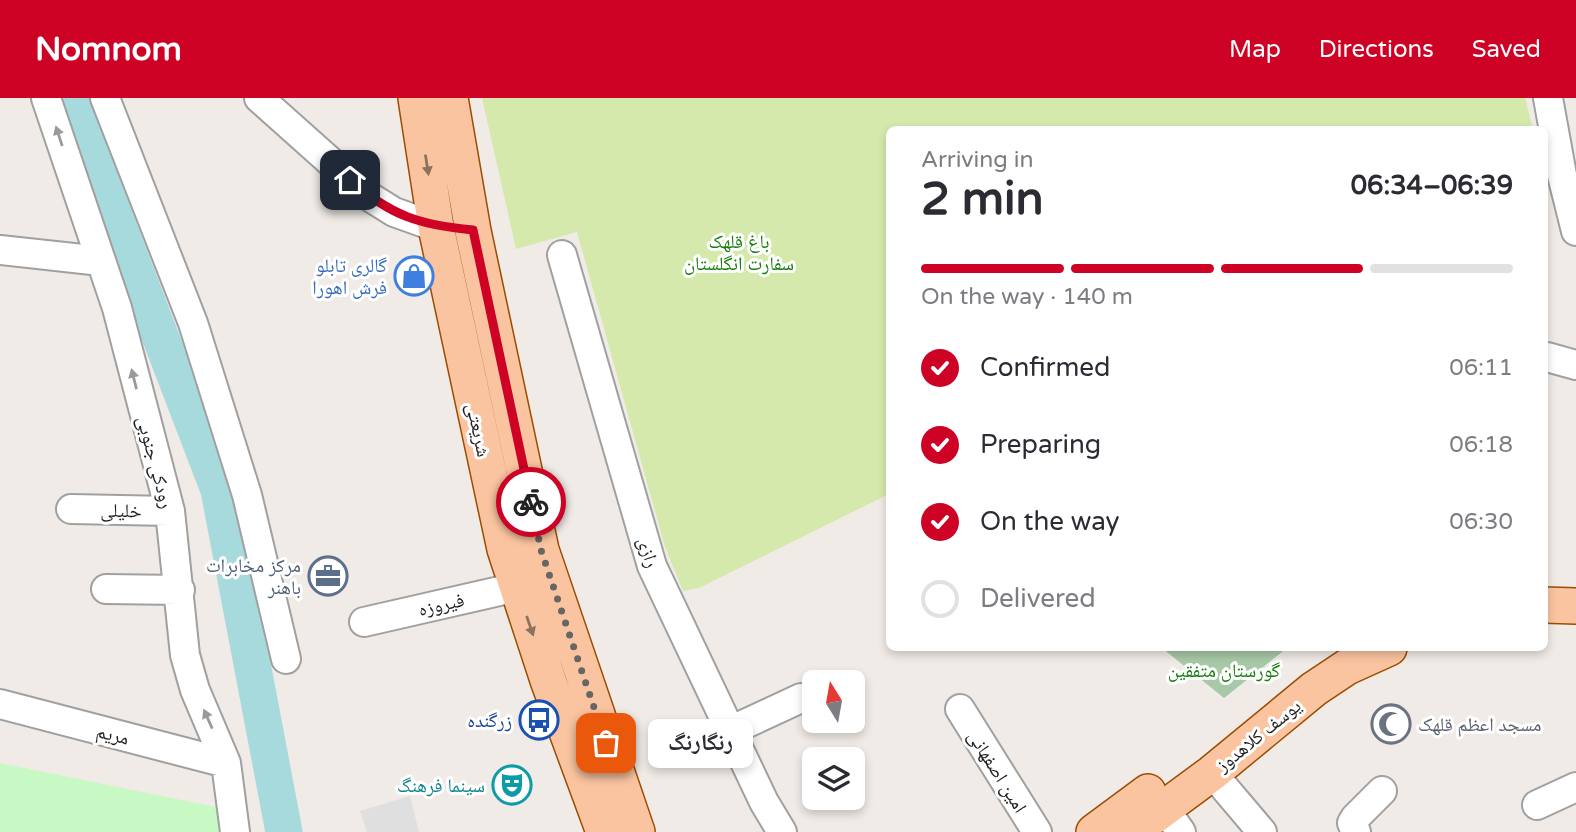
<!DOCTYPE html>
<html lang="en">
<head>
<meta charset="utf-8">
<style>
	body { margin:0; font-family:"Varela Round","Noto Naskh Arabic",sans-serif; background:#f2f2f3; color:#2b2b33; height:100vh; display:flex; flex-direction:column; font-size:26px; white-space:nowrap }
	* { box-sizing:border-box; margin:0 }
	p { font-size:23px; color:#7c7c81 }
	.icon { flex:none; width:38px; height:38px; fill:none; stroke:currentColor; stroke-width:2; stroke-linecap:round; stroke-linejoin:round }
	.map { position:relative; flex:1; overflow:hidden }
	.details { position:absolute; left:886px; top:28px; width:662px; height:525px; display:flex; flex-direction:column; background:#fff; border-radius:10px; box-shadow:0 4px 10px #0003 }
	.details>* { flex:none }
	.needle { width:46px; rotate:349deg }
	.controls { position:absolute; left:802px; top:572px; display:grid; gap:14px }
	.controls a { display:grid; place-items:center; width:63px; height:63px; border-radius:10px; background:#fff; box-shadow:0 4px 10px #0003; font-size:35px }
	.pin { position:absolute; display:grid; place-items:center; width:60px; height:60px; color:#fff; margin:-30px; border-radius:14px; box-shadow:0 4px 10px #0006 }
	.courier { position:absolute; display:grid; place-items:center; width:70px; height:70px; margin:-35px; border:5px solid #cd0224; border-radius:50%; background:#fff; color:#222; box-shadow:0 2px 9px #0007 }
	.bubble { position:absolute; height:49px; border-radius:10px; background:#fff; box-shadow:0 4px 10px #0003; font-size:23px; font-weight:700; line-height:49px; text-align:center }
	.overview em { font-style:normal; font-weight:700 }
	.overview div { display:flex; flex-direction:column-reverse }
	.overview { display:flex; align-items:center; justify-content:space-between; height:119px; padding:0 35px }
	h1 { font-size:46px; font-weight:700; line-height:52px }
	.bar { display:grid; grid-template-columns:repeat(4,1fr); gap:10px 7px; align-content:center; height:84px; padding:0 35px }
	.bar i { height:9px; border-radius:5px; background:#e1e1e2 }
	.bar .selected { background:#cd0224 }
	.bar p { grid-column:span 4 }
	ol { padding:0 35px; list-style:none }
	li { display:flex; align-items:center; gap:21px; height:77px }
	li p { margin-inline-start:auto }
	li .icon { padding:7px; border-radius:50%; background:#cd0224; color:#fff; stroke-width:4 }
	li:last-child { color:#7c7c81 }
	li i { width:38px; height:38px; border:4px solid #e1e1e2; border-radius:50% }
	header { display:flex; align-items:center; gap:42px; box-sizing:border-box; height:98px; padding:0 35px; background:#cd0224; color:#fff }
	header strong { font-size:33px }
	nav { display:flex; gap:38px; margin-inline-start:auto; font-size:24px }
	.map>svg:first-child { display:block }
</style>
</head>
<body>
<header>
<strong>Nomnom</strong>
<nav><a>Map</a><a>Directions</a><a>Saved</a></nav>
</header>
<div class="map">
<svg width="1576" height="734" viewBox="0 0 1576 734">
	<rect width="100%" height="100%" fill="#f0ebe6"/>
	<path fill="#d5e9ac" d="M482,0H1525L1533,31L889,32V396L699,490L683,493L665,449L577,134L516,151Z"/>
	<path fill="#a8c9a7" d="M1162,550H1287L1224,600Z"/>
	<path fill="#c8f9c4" d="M0,665L216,709L219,734H0Z"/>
	<path fill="#dfdfdf" d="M410,698L419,734H367L360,713Z"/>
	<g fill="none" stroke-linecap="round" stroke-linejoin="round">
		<path stroke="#a7dadd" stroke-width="37" d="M69,0L219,392L284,734"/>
		<g stroke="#a0a0a0" stroke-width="32">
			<path id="minor" d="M46,0L117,210L170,413L185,557L195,592L226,665L235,734
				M105,0L193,225L247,397L286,561
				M259,0L370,99L394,114L436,129
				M1548,0L1562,77L1576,133
				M0,152L101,163
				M562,157L652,468L764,704L782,734
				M1547,259L1576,267
				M71,411L170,413
				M106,491L180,492
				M364,524L517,489
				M0,606L226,665
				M960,611L1037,734
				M730,633L801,600
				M1212,675L1262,734
				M1537,707L1576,689
				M1164,710L1181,734
				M1356,734L1352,725L1355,720L1382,693"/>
		</g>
		<g stroke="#9a4d01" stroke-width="38">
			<path id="major" d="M416,0L436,129L505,451L549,585L604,734
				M450,0L473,133L541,452L637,734
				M1544,507L1576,508
				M1094,734L1148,694
				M1132,734L1212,675L1314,591L1347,569L1389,550"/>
		</g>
		<use href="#minor" stroke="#fff" stroke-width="28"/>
		<use href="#major" stroke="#fbc4a0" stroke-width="35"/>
	</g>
	<defs><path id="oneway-solid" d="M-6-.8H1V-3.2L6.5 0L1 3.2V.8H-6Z" transform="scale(1.75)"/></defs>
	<g fill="#9a9a9a">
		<use href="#oneway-solid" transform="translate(59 38) rotate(-108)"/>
		<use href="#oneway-solid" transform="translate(134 281) rotate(-104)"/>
		<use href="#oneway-solid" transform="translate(208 621) rotate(-114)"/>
	</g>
	<g fill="#8d7260">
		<use href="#oneway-solid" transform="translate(427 67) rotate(81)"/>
		<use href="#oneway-solid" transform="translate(530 528) rotate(71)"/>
	</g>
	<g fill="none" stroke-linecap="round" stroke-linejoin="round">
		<path stroke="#686665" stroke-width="7" stroke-dasharray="0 12.6" d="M531,404L541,452L606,645"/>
		<path stroke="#cd0224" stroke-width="9" d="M350,82C391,118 420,127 473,132L531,404"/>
	</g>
	<defs>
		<g id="shop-ring" transform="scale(2.0125)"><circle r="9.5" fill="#fff" stroke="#3f7fe0" stroke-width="1.5"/><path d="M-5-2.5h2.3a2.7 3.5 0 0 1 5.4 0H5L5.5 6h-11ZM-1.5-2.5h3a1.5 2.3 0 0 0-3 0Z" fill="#3f7fe0"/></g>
		<g id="office-ring" transform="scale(2.0125)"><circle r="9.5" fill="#fff" stroke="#5c6f8a" stroke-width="1.5"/><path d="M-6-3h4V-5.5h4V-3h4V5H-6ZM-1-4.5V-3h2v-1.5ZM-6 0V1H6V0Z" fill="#5c6f8a"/></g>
		<g id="bus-ring" transform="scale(2.0125)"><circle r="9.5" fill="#fff" stroke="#1a4fb4" stroke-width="1.5"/><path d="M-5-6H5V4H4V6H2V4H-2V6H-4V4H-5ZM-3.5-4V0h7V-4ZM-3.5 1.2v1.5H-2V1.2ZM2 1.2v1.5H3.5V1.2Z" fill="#1a4fb4"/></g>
		<g id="mosque-ring" transform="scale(2.0125)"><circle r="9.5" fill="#fff" stroke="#6b7280" stroke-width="1.5"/><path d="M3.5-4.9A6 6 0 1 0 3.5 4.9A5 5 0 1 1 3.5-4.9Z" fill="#6b7280"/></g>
		<g id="theatre-ring" transform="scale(2.0125)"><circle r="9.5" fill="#fff" stroke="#0f9aa8" stroke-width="1.5"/><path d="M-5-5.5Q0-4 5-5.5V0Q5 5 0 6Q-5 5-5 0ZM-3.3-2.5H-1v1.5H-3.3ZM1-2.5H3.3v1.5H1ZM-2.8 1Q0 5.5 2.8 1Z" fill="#0f9aa8"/></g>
	</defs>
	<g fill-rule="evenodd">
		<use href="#shop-ring" x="414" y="178"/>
		<use href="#office-ring" x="328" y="478"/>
		<use href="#bus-ring" x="539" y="622"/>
		<use href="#mosque-ring" x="1391" y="626"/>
		<use href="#theatre-ring" x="512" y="687"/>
	</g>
	<g text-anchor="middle" stroke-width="6" stroke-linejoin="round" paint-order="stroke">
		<g font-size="19" fill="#167e0c" stroke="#fff">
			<text x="739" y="150">باغ قلهک<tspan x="739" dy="22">سفارت انگلستان</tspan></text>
			<text x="1224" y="579">گورستان متفقین</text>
		</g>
		<g font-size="19" fill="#366cbe" stroke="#fff" text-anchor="end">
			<text x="387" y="174">گالری تابلو<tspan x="387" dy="22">فرش اهورا</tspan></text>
		</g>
		<g font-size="19" fill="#1f1f1f" stroke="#fff">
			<text transform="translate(479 332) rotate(78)" y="7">شریعتی</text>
			<text transform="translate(156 364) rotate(75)" y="7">رودکی جنوبی</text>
			<text transform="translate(121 412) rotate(1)" y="7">خلیلی</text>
			<text transform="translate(649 454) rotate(72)" y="7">رازی</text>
			<text transform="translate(441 506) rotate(-13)" y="7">فیروزه</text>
			<text transform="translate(113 636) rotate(14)" y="7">مریم</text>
			<text transform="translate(1258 637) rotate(-39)" y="7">یوسف کلاهدوز</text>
			<text transform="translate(998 673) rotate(58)" y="7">امین اصفهانی</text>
		</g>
		<g font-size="19" fill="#4e5e75" stroke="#fff" text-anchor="end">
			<text x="301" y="474">مرکز مخابرات<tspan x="301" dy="22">باهنر</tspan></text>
		</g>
		<g font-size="19" fill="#164399" stroke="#fff" text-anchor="end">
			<text x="512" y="629">زرگنده</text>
		</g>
		<g font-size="19" fill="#5b616d" stroke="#fff" text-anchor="start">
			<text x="1418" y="633">مسجد اعظم قلهک</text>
		</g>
		<g font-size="19" fill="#0d838f" stroke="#fff" text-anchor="end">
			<text x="485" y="694">سینما فرهنگ</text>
		</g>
	</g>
</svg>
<div class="controls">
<a><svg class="needle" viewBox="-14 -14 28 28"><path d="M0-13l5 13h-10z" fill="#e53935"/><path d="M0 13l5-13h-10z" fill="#7c7c81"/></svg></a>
<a><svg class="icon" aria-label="layers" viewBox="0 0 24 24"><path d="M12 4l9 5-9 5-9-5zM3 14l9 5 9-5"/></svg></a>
</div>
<div class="pin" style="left:606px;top:645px;background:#ea580c"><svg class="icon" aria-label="bag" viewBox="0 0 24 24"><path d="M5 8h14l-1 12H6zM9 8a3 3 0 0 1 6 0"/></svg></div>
<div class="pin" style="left:350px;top:82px;background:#1f2937"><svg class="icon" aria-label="home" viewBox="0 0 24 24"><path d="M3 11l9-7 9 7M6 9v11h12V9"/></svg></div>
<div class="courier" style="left:531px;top:404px"><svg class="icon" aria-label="bike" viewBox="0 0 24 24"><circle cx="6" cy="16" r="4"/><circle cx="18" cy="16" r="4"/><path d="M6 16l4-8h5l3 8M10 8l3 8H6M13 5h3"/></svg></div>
<div class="bubble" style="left:648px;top:621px;width:105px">رنگارنگ</div>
<section class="details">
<div class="overview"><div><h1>2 min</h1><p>Arriving in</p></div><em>06:34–06:39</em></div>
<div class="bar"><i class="selected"></i><i class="selected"></i><i class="selected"></i><i></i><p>On the way · 140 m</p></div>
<ol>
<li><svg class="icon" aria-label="check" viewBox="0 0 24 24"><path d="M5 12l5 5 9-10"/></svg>Confirmed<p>06:11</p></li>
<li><svg class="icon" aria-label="check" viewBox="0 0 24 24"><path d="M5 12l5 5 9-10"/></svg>Preparing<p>06:18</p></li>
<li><svg class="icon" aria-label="check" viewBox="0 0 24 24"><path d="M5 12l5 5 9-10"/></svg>On the way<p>06:30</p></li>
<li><i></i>Delivered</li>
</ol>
</section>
</div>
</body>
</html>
